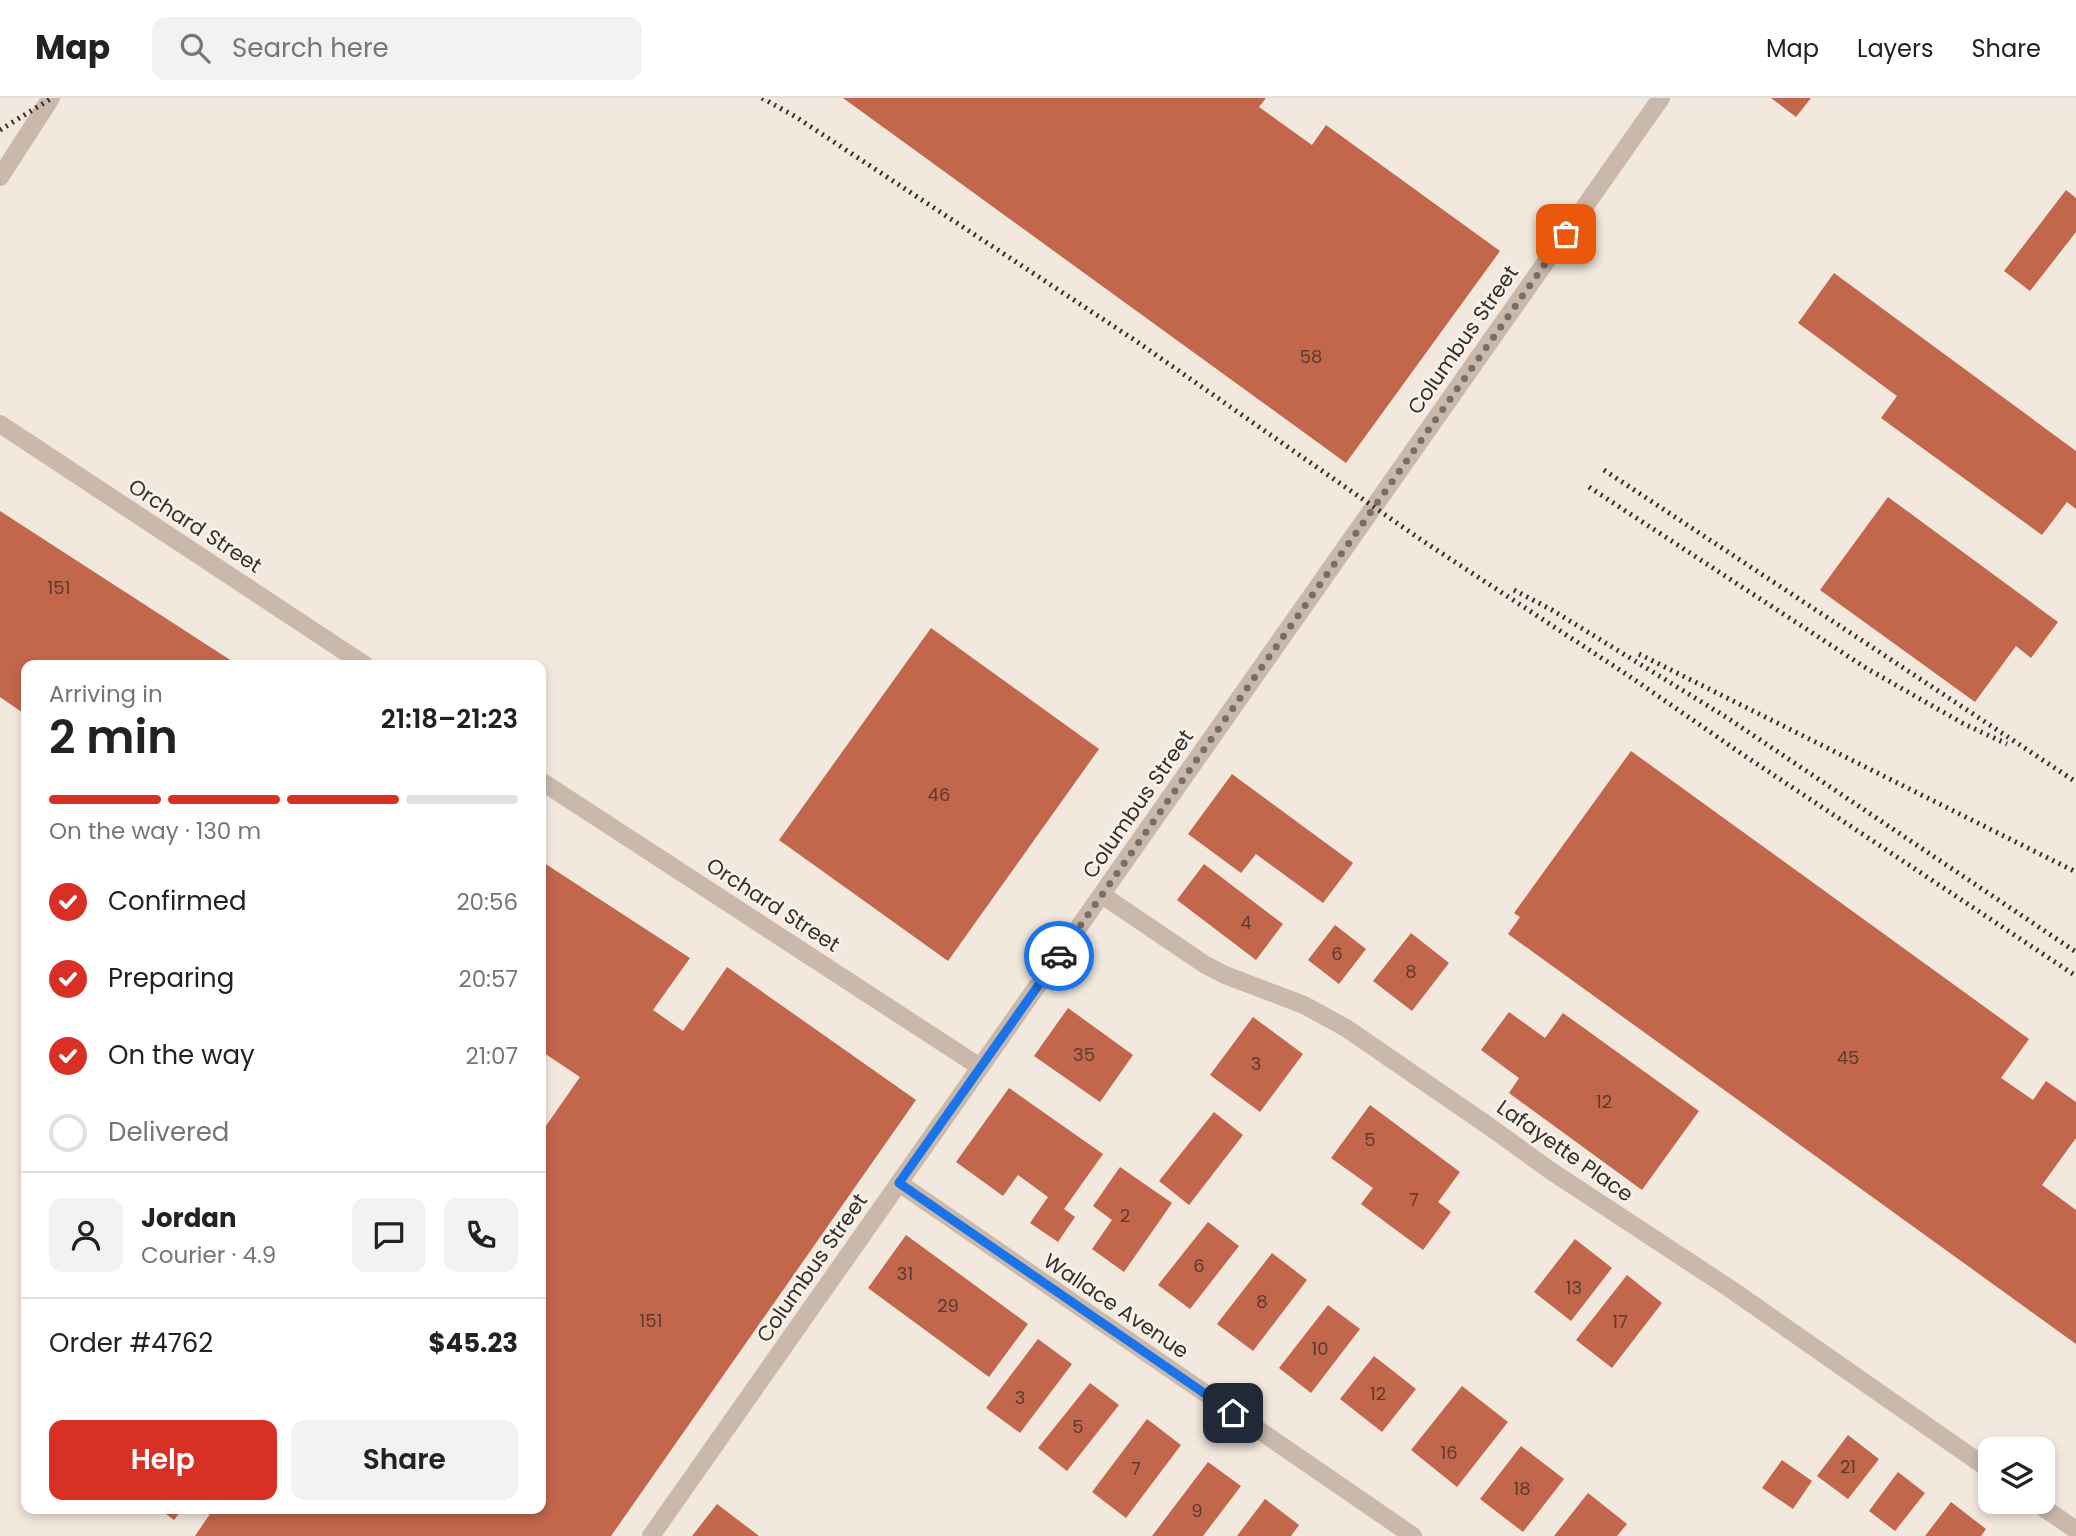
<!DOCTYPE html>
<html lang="en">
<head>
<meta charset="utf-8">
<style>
	body { margin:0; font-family:Poppins,sans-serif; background:#f2f2f2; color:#222; height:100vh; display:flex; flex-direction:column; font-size:26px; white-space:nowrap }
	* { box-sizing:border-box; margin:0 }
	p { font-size:23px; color:#767676 }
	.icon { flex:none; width:38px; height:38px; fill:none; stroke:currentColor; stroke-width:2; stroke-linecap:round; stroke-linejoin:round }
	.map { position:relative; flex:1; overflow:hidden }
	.panel { position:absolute; left:21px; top:562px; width:525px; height:854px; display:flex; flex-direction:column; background:#fff; border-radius:14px; box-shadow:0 4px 10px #0003 }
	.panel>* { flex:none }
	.fabs { position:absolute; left:1978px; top:1339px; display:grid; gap:14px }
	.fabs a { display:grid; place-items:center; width:77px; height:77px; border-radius:14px; background:#fff; box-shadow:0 4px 10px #0003; font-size:35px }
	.pin { position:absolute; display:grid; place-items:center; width:60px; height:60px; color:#fff; margin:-30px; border-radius:14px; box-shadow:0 4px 10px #0006 }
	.courier { position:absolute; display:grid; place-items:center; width:70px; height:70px; margin:-35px; border:5px solid #1a73e8; border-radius:50%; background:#fff; color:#222; box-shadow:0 2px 9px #0007 }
	.headline em { font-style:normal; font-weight:600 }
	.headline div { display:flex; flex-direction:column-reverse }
	.headline { display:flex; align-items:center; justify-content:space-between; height:119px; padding:0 28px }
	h1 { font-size:46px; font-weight:600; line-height:52px }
	.bar { display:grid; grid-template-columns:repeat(4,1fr); gap:10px 7px; align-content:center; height:84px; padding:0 28px }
	.bar i { height:9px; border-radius:5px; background:#e0e0e0 }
	.bar .active { background:#d93025 }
	.bar p { grid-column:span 4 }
	.line { display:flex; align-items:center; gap:18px; padding:0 28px; border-top:2px solid #e0e0e0 }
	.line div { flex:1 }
	.round { display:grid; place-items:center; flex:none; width:74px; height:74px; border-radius:14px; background:#f2f2f2 }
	ol { padding:0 28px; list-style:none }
	li { display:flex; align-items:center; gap:21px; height:77px }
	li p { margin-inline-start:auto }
	li .icon { padding:7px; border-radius:50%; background:#d93025; color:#fff; stroke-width:4 }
	li:last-child { color:#767676 }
	li i { width:38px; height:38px; border:4px solid #e0e0e0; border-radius:50% }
	.cta { display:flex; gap:14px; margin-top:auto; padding:14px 28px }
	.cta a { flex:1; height:80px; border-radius:14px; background:#d93025; color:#fff; font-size:28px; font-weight:600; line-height:80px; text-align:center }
	.cta a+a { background:#f2f2f2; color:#222 }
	header { display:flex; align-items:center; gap:42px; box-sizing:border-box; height:98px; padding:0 35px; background:#fff; border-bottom:2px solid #e0e0e0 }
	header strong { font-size:33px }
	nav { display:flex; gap:38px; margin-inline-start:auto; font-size:24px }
	.search { width:490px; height:63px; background:#f2f2f2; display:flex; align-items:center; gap:18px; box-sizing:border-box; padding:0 24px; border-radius:14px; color:#767676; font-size:26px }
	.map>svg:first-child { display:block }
</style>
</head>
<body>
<header>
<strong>Map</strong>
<div class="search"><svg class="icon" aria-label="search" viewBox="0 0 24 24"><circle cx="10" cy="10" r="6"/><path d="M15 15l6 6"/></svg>Search here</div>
<nav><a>Map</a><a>Layers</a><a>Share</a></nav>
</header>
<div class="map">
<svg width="2076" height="1438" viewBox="0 0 2076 1438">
	<rect width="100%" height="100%" fill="#f2e8de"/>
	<path fill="#c2664c" d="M843,0H1266L1259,9L1312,47L1326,27L1500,153L1346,365Z
		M1771,0H1811L1796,19Z
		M2066,92L2076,100V134L2030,193L2004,173Z
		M1834,175L2076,353V411L2067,404L2042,437L1881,320L1897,298L1798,225Z
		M1888,399L2058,524L2031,560L2016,548L1975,604L1820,492Z
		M0,413L238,567H26V617L0,599Z
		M931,530L1099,651L948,863L779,742Z
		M1631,653L2029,941L2001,980L2033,1002L2046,983L2076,1004V1040L2042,1087L2076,1112V1246L1508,836L1520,819L1514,815Z
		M1232,676L1353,765L1323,805L1256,756L1241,775L1188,736Z
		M541,763L690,860L653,912L683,933L727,869L916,1002L611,1438H195L214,1410H541V1035L580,979L541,953Z
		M1204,766L1283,826L1256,862L1177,802Z
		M1335,827L1366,851L1339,886L1308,862Z
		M1411,835L1449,865L1412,913L1373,883Z
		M1068,910L1133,957L1100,1004L1034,958Z
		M1509,914L1545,940L1563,915L1699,1013L1642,1092L1509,995L1519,980L1481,952Z
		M1253,919L1303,956L1260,1014L1210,977Z
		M1009,990L1103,1056L1064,1111L1075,1119L1058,1144L1030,1125L1048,1099L1018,1077L1003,1098L956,1064Z
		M1370,1007L1460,1074L1438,1104L1451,1114L1423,1152L1361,1106L1373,1090L1331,1060Z
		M1214,1014L1243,1037L1189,1107L1159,1083Z
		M1120,1069L1172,1105L1124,1174L1092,1151L1112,1122L1093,1108Z
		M1208,1124L1239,1148L1190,1211L1158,1187Z
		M906,1137L1028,1226L989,1279L868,1190Z
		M1575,1141L1612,1170L1571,1223L1534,1194Z
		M1272,1155L1307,1182L1253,1253L1217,1226Z
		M1627,1177L1662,1205L1612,1270L1576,1242Z
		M1328,1207L1360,1231L1311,1295L1279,1270Z
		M1038,1241L1072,1266L1020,1335L986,1310Z
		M1374,1258L1416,1291L1382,1334L1340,1301Z
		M1090,1285L1119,1307L1067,1373L1038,1350Z
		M1462,1288L1508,1324L1457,1389L1411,1352Z
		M1147,1321L1181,1347L1126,1420L1092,1394Z
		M1848,1337L1879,1361L1848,1401L1817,1378Z
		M1521,1348L1564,1381L1523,1434L1480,1401Z
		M1782,1362L1812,1383L1793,1411L1762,1390Z
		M1208,1364L1241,1388L1203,1438H1152Z
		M1898,1374L1925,1395L1895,1433L1869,1413Z
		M1588,1395L1627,1426L1617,1438H1554Z
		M1265,1401L1299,1427L1291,1438H1237Z
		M1951,1404L1986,1431L1981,1438H1925Z
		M717,1406L759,1438H692Z
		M158,1410H183L174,1422Z"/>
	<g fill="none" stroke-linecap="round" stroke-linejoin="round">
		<path stroke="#cab8aa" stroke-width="18" d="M0,79L51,0
			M0,326L365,567
			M541,683L980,969
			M1102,797L1204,866L1225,877L1304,907L1346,930L1490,1029L1551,1073L1729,1190L1990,1372
			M899,1085L1413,1438
			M2035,1404L2076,1432"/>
		<path stroke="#cab8aa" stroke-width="18" d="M651,1438L1661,0"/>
		<path stroke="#372d29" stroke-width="5" stroke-dasharray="2 5" stroke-linecap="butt" d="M762,0L796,19L1133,241L1420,441L1629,578L1745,658L2076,878
			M0,32L52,0
			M1604,372L2076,684
			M1589,389L1866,570L1964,626L2007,646
			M1514,492L1552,512L1726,619L2076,854
			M1639,556L2076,774"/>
	</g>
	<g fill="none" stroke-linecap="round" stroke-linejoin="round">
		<path stroke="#786e68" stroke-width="7" stroke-dasharray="0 12.6" d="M1059,858L1566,136"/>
		<path stroke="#1a73e8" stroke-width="9" d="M1059,858L899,1085L1233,1315"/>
	</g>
	<g text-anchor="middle" stroke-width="5" stroke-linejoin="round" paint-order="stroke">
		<g font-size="18" fill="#5a3b32">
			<text x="1311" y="265">58</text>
			<text x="59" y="496">151</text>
			<text x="939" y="703">46</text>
			<text x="1246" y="831">4</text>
			<text x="1337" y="862">6</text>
			<text x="1411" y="880">8</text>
			<text x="1084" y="963">35</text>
			<text x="1848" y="966">45</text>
			<text x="1256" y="972">3</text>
			<text x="1604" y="1010">12</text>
			<text x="1370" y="1048">5</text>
			<text x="1414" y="1108">7</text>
			<text x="1125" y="1124">2</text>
			<text x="1199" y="1174">6</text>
			<text x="905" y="1182">31</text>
			<text x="1574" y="1196">13</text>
			<text x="1262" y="1210">8</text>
			<text x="948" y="1214">29</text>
			<text x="651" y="1229">151</text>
			<text x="1620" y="1230">17</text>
			<text x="1320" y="1257">10</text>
			<text x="1378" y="1302">12</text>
			<text x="1020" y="1306">3</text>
			<text x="1078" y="1335">5</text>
			<text x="1449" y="1361">16</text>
			<text x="1848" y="1375">21</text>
			<text x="1136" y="1377">7</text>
			<text x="1522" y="1397">18</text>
			<text x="1197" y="1419">9</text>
		</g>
		<g font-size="21" fill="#372d29" stroke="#f9f2ea">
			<text transform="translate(1463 242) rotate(-55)" y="7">Columbus Street</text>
			<text transform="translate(195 428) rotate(33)" y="7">Orchard Street</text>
			<text transform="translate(1138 706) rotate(-55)" y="7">Columbus Street</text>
			<text transform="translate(773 807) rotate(33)" y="7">Orchard Street</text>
			<text transform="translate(1565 1053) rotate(35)" y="7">Lafayette Place</text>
			<text transform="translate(812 1170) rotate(-55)" y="7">Columbus Street</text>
			<text transform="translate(1116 1208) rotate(34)" y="7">Wallace Avenue</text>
		</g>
	</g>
</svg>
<div class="fabs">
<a><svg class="icon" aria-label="layers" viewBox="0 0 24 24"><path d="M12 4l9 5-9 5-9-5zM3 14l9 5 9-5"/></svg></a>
</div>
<div class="pin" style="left:1566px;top:136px;background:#ea580c"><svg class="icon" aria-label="bag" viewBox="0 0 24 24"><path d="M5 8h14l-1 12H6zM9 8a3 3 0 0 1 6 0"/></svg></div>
<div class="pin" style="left:1233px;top:1315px;background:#1f2937"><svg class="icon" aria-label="home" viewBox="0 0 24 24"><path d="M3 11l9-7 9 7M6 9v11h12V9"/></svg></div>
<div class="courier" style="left:1059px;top:858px"><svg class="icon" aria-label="car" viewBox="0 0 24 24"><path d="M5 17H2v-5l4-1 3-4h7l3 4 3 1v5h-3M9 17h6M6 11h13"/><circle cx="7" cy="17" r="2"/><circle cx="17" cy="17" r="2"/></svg></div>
<section class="panel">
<div class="headline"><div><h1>2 min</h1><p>Arriving in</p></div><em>21:18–21:23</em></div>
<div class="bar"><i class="active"></i><i class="active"></i><i class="active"></i><i></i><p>On the way · 130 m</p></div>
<ol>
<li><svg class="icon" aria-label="check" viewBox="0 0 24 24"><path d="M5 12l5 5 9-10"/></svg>Confirmed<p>20:56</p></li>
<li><svg class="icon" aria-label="check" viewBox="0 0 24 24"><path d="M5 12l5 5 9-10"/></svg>Preparing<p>20:57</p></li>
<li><svg class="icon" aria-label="check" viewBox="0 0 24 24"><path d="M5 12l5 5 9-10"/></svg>On the way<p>21:07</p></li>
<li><i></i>Delivered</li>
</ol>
<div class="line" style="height:126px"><a class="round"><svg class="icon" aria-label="person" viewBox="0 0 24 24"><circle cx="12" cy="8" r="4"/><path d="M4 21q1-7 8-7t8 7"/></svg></a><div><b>Jordan</b><p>Courier · 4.9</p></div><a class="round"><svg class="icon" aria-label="chat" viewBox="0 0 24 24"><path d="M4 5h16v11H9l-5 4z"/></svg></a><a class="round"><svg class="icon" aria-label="phone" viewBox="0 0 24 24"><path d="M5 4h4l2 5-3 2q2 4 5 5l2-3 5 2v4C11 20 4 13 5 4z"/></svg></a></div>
<div class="line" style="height:91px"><div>Order #4762</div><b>$45.23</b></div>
<div class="cta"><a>Help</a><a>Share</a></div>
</section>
</div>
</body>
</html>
